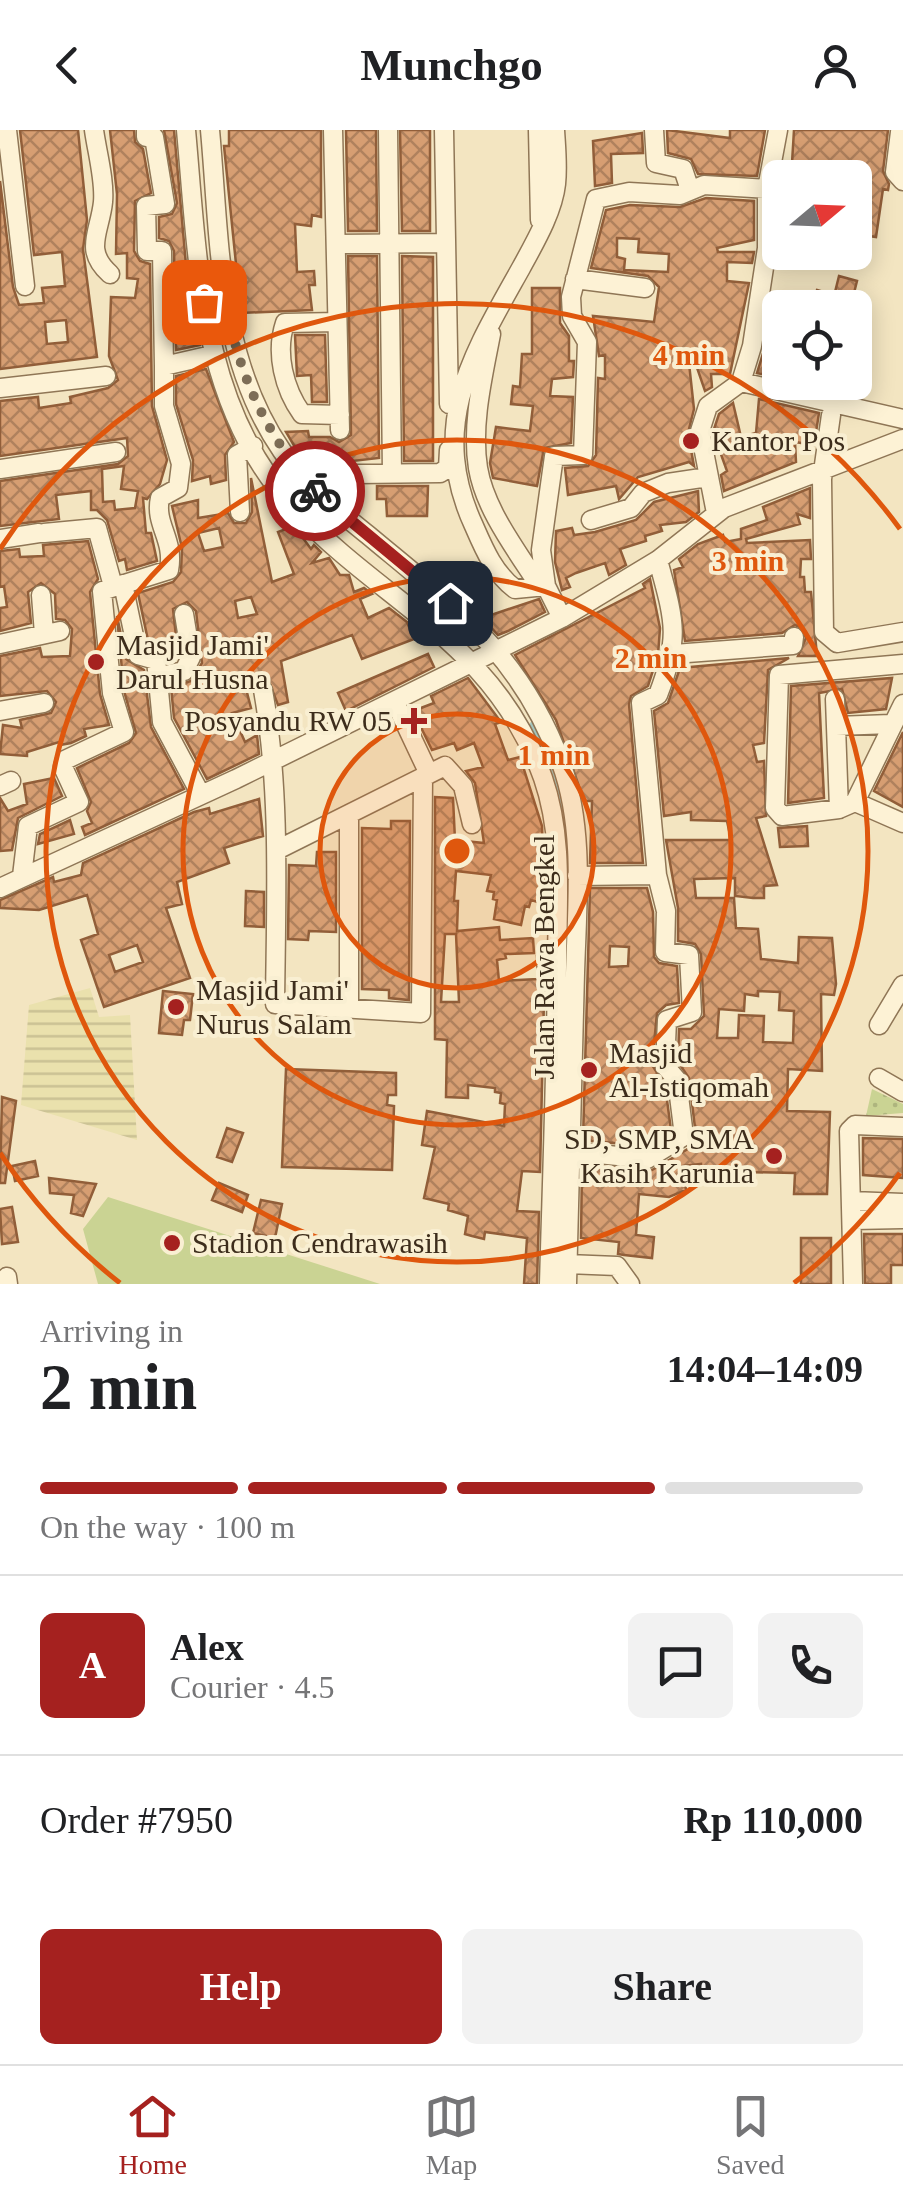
<!DOCTYPE html>
<html lang="en">
<head>
<meta charset="utf-8">
<style>
	body { margin:0; font-family:Georgia,serif; background:#f2f2f2; color:#202124; height:100vh; display:flex; flex-direction:column; font-size:38px; white-space:nowrap }
	* { box-sizing:border-box; margin:0 }
	p { font-size:32px; color:#757577 }
	.icon { flex:none; width:55px; height:55px; fill:none; stroke:currentColor; stroke-width:2; stroke-linecap:round; stroke-linejoin:round }
	.map { position:relative; height:1154px; overflow:hidden }
	.sheet { display:flex; flex-direction:column; background:#fff; flex:1 }
	.sheet>* { flex:none }
	.needle { width:65px; rotate:71deg }
	.fabs { position:absolute; left:762px; top:30px; display:grid; gap:20px }
	.fabs a { display:grid; place-items:center; width:110px; height:110px; border-radius:15px; background:#fff; box-shadow:0 5px 25px #0003; font-size:50px }
	.pin { position:absolute; display:grid; place-items:center; width:85px; height:85px; color:#fff; margin:-42px; border-radius:20px; box-shadow:0 5px 15px #0006 }
	.courier { position:absolute; display:grid; place-items:center; width:100px; height:100px; margin:-50px; border:8px solid #a5211f; border-radius:50%; background:#fff; color:#222; box-shadow:0 2px 12px #0007 }
	.overview em { font-style:normal; font-weight:700 }
	.overview div { display:flex; flex-direction:column-reverse }
	.overview { display:flex; align-items:center; justify-content:space-between; height:170px; padding:0 40px }
	h1 { font-size:65px; font-weight:700; line-height:75px }
	.bar { display:grid; grid-template-columns:repeat(4,1fr); gap:15px 10px; align-content:center; height:120px; padding:0 40px }
	.bar i { height:12px; border-radius:8px; background:#e0e0e0 }
	.bar .current { background:#a5211f }
	.bar p { grid-column:span 4 }
	.line { display:flex; align-items:center; gap:25px; padding:0 40px; border-top:2px solid #e0e0e0 }
	.line div { flex:1 }
	.round { display:grid; place-items:center; flex:none; width:105px; height:105px; border-radius:15px; background:#f2f2f2 }
	.cta { display:flex; gap:20px; margin-top:auto; padding:20px 40px }
	.cta a { flex:1; height:115px; border-radius:15px; background:#a5211f; color:#fff; font-size:40px; font-weight:700; line-height:115px; text-align:center }
	.cta a+a { background:#f2f2f2; color:#202124 }
	header { display:flex; justify-content:space-between; align-items:center; height:130px; padding:0 40px; background:#fff; font-size:45px; font-weight:700 }
	.tab-bar { display:flex; justify-content:space-around; align-items:center; height:140px; border-top:2px solid #e0e0e0; background:#fff; font-size:28px; color:#757577 }
	.tab-bar a { display:grid; justify-items:center; gap:5px }
	.tab-bar .current { color:#a5211f }
	.map>svg:first-child { display:block }
</style>
</head>
<body>
<header><svg class="icon" aria-label="back" viewBox="0 0 24 24"><path d="M15 5l-7 7 7 7"/></svg>Munchgo<svg class="icon" aria-label="person" viewBox="0 0 24 24"><circle cx="12" cy="8" r="4"/><path d="M4 21q1-7 8-7t8 7"/></svg></header>
<div class="map">
<svg width="903" height="1154" viewBox="0 0 903 1154">
	<defs>
		<pattern id="farmland-rules" width="6" height="5" patternUnits="userSpaceOnUse" patternTransform="scale(2.5)"><rect width="6" height="5" fill="#eae1ad"/><path d="M0 2.5h6" fill="none" stroke="#cac194"/></pattern>
		<pattern id="grass-dots" width="8" height="8" patternUnits="userSpaceOnUse" patternTransform="scale(2.5)"><rect width="8" height="8" fill="#cad393"/><path d="M2 2h.1M6 6h.1" fill="none" stroke="#aeb57e" stroke-width="1.8" stroke-linecap="round"/></pattern>
		<pattern id="building-cross-hatch" width="8" height="8" patternUnits="userSpaceOnUse" patternTransform="scale(2.5)"><rect width="8" height="8" fill="#d69e72"/><path d="M0 0l8 8M0 8l8-8" fill="none" stroke="#af815d"/></pattern>
	</defs>
	<rect width="100%" height="100%" fill="#f3e5c1"/>
	<path fill="url(#farmland-rules)" d="M90,858L99,887L130,885L137,1010L21,975L29,875Z"/>
	<path fill="url(#grass-dots)" d="M872,959L903,974V983L866,986Z"/>
	<path fill="#cad393" d="M108,1067L380,1154H98L83,1099Z"/>
	<g fill="none" stroke-linecap="round" stroke-linejoin="round">
		<path stroke="#a4c5bc" stroke-width="12" d="M536,595L556,657L558,677"/>
	</g>
	<path fill="url(#building-cross-hatch)" stroke="#915e39" stroke-width="2.5" fill-rule="evenodd" d="M20,0H78L87,90L83,119L97,227L0,239V51L13,157L19,175L44,173L42,158L65,156L62,122L34,125ZM66,190L68,212L47,214L45,192Z
		M110,0H134L135,12L143,19L151,63L135,71L134,121L140,131L150,134L152,276L167,330L160,354L147,369L143,368L146,403H151L157,431L127,440L125,429L119,431L107,390L97,380H91V361L56,365L59,389L0,396V351L118,334L128,326L127,308L0,326V271L38,267L39,278L71,273L70,267L108,258L118,250L109,226L111,167L135,168L138,149L127,148V123L116,124L117,64ZM124,336L121,359L138,361L135,378L115,380L114,371L103,372L102,339Z
		M164,0H174L186,135L182,185H188L187,203L197,202L200,215L176,220L174,121L169,111L159,108V87L172,84L177,73Z
		M229,0H321V87L312,85L311,96L295,94L297,142L314,141L315,155H309L312,180L241,183L224,16H229Z
		M346,0H376L377,101H348Z
		M400,0H430V101H402Z
		M667,0L730,8V0H765L757,46L698,44L691,29L668,23Z
		M794,0H888L883,41L889,54L888,60L883,59L876,107L855,104V48H782L785,32L792,33Z
		M642,3L643,23L611,24L612,53L595,56L593,11Z
		M706,68L754,71V110L717,118L718,122H754L752,133L727,132V151L749,153L730,244H711L712,257L705,261L692,223L688,224L694,279L688,303L694,336L689,332L638,347L619,369L616,356L568,365L565,338L588,336L596,325L598,248L605,249V225L599,226L593,186L654,192L659,157L648,146L591,138L606,80L630,75L680,77ZM617,108L639,109L638,122L669,124L668,142L624,140L625,129L617,127Z
		M785,122H816L817,131L786,135Z
		M348,126H377L379,328L318,335L312,318L296,319L286,302L308,301L309,307H330L339,312L351,305Z
		M402,126L433,127V331H404Z
		M839,146L857,151L853,167L835,162Z
		M532,158H560V193L569,206V231H574L573,247L552,249L550,266L573,267L571,313L544,318L537,356L493,348L490,333L496,297L530,301L533,276L511,274L513,256L520,257L522,224H532Z
		M817,160L840,167L837,178H812Z
		M295,205H325L327,272H312L311,245L297,246Z
		M770,214L780,216V248L757,243L765,217Z
		M206,239L234,312L225,325L226,350L211,354L210,346L192,351L193,330L176,274V246Z
		M759,269L819,283L814,315L795,312L796,332L724,361L721,345L727,341L713,302L719,284L733,273L741,307L756,303Z
		M251,348L272,452L294,444L278,402L294,396L311,419L314,415L321,422L312,433L329,428L340,445H349L354,462L364,458L372,464L360,469L368,488L389,478L407,492L414,509L362,529L352,505L281,531L288,572L278,575L268,549L244,551L251,578L232,583L245,612L257,605L259,624L207,649L174,588L171,557L191,551L202,533L196,481L187,472L173,479L178,525L169,532L165,521L149,515L138,463L173,452L181,442L182,418L172,376L198,370V388L228,383L234,393H246L252,382ZM219,398L223,417L204,421L198,403ZM251,467L257,484L238,488L235,471Z
		M377,356H428L427,386H387L386,369H377Z
		M810,358V388L797,384L800,394L746,409L747,413L810,410L811,429H801L800,447H804L805,462H811L817,526H798L806,508L802,498L795,495L782,503L685,511L674,440L683,437L679,429L698,414L723,405L725,412L741,409V399L767,390L763,377Z
		M698,361L699,382L686,392L660,395L662,401L645,406L646,411L620,419L626,435L609,445L605,433L576,443L566,448L570,457L562,460L555,432L556,401L572,398L574,405L595,402L636,390L654,372Z
		M88,411L98,449L90,462L100,564L109,595L84,599L86,606L71,613L60,615L59,612L27,622V626L0,624L3,595L22,598L20,590L51,583L56,572L47,561L0,566V526L40,518L42,527L70,526L72,499L65,490L56,489L55,464L41,453L28,462L31,493L0,501V478L7,477L4,456L0,457V421L19,419L20,427L44,426L43,415Z
		M650,449L660,498L658,525L648,556L631,566L629,574L643,733H590L592,671H584L556,590L515,525L645,458L643,454Z
		M539,469L545,482L508,501L498,505L487,493L485,487Z
		M117,486L126,529L144,540L151,597L184,659L85,705L82,697L92,693L87,681L91,672L77,638L129,613L136,603L124,561Z
		M428,524L434,537L346,581L338,563Z
		M789,528L768,540L764,613L753,615L757,632L764,631L766,686L756,688L777,755L764,756V768H753L735,766V748L694,749L696,768H734L736,798L758,799L761,829L798,833L799,807L832,808L836,854L834,865L821,864L822,941L788,939L787,981L830,982L827,1064H794L795,1043L745,1042L746,1047L702,1049L701,1034L682,1036L686,1060L669,1067L639,1064L636,1105L654,1107L652,1128L624,1125L618,1124L619,1112L581,1108L582,1035L652,1040L691,1017L696,1006L689,948L678,932L679,899H691L704,886L701,824L695,814L678,811V778L666,710H731L727,691L691,690V682L664,686L654,581L668,573L680,538ZM758,861L780,862L779,880L794,881L793,913L763,912L764,886L739,885L738,908H717L719,879L744,881L745,864L758,866Z
		M468,548L501,592L495,594L508,630L520,627L542,696L545,774L531,770L529,777L525,776L521,795L494,789L497,770L493,769L494,762L487,761L491,745L456,741L454,771H458L457,801L499,797L500,810L533,808L534,823L505,824L506,828L497,830L499,851L538,849L537,826H545L540,1042L522,1041L517,1081L539,1082L537,1154H524L527,1108L485,1102L484,1109L472,1106L465,1104L468,1086L448,1080L449,1074L424,1068L435,1017L422,1015L427,981L504,996L505,974L500,973L501,963L495,962V958L468,955V968L446,967L447,910L435,909V667L453,668L455,710L484,713L475,653L466,641L483,637L474,613L457,620L454,613L432,620L413,581L434,573L431,566ZM445,804H456L459,872H441Z
		M892,548L886,579L848,583L842,559L819,563L824,668L788,673L791,556Z
		M903,602V677L874,661Z
		M54,648L62,666L18,688L12,720L0,721V668L8,681L27,674L24,654Z
		M259,669L263,706L224,718L229,733L177,752L182,774L166,778L190,848L104,877L81,810L98,804L87,765L39,780L0,778V770L53,747L54,752L81,745L83,733L194,682L209,678L210,684ZM137,815L143,832L115,842L109,825Z
		M70,690L74,704L38,714L40,704Z
		M391,691H410L409,870L389,868V860L362,859V698L391,699Z
		M807,696L808,716L780,717L778,698Z
		M317,722H336V802L309,801L308,810L288,809L289,735L316,736Z
		M590,758H647L653,782L654,827L659,833L677,836L679,873L666,875L657,883L652,935L665,955L671,1000L644,1016L583,1010ZM610,816L629,817L628,836L609,837Z
		M246,761L264,762V797L245,796Z
		M163,861L193,864L190,890H184L182,905L159,903Z
		M286,939L396,943V965H388L387,975L394,976L392,1040L282,1037Z
		M2,967L16,971L5,1053H0Z
		M227,998L243,1003L232,1032L217,1027Z
		M863,1008L903,1009V1048L863,1045Z
		M35,1031L38,1046L15,1051L12,1036Z
		M49,1048L96,1054L83,1086L71,1083L74,1065L50,1063Z
		M219,1053L248,1065L242,1082L212,1070Z
		M261,1070L282,1074L275,1108L253,1103Z
		M12,1077L18,1112L2,1114L0,1079Z
		M864,1104H903V1135H891V1154H865Z
		M801,1108H831V1154H801Z"/>
	<g fill="none" stroke-linecap="round" stroke-linejoin="round">
		<g stroke="#8f7656" stroke-width="21">
			<path id="minor" d="M7,0L25,156
				M94,0C97,22 105,50 103,72C100,102 83,120 110,144
				M146,0V7H154L165,74L146,76L147,121H162L164,236
				M186,0C198,130 199,277 295,379C385,475 494,512 543,648C564,708 557,773 557,836C556,942 552,1048 549,1154
				M210,0C220,109 217,227 282,321C305,355 337,380 368,405C453,476 521,524 561,633C585,698 577,775 575,843C573,947 569,1050 567,1154
				M333,0L340,300
				M388,0L392,344
				M444,0L449,274
				M538,0L540,90
				M654,0L656,33L683,39L690,60
				M900,2L895,42L903,51
				M336,114L446,113
				M575,149L645,158
				M337,192L285,193C275,223 284,259 302,284L340,285
				M491,204C483,246 471,295 478,338C485,380 517,421 540,457
				M741,252L903,289
				M0,258L106,246
				M831,285L822,349L824,502L837,513L903,502
				M0,339L116,322
				M357,344L440,343L448,338L449,320
				M240,382L237,325L253,316
				M716,383L700,301L708,276L741,252L752,216L767,118V59L778,0
				M591,390L631,378L643,363L668,353L708,347
				M44,403L97,398L113,456
				M0,409L39,403
				M123,454L138,525L156,530L162,592L201,665
				M546,456L515,459C494,443 484,419 474,396C427,295 473,224 521,138C534,114 553,82 556,54C558,36 556,17 555,0
				M41,465L44,504
				M562,488L546,456L541,420L554,326L583,325L587,212L572,186L571,167L596,69L629,62L680,65L704,55L767,59
				M0,514L60,501
				M674,524L793,515L794,507
				M903,534L779,545L775,678L782,686L839,679L855,672L903,693
				M156,547L184,541L191,527L184,484
				M263,560C281,660 276,772 275,874L421,883L423,647
				M835,569L839,679
				M395,572L429,644
				M0,581L44,573
				M836,596L891,594
				M0,656L11,651
				M855,672L903,574
				M349,684V878
				M277,720L445,636L463,656L472,694
				M22,746L28,696L79,672L63,637L65,630L124,602L112,563L102,461L169,440C175,409 154,395 160,368L178,358L181,334L164,276V236L212,225
				M577,746L657,745L641,573L658,565C681,506 674,490 658,430
				M0,758L236,649L562,488L658,430L724,378L903,309
				M879,895L903,855
				M879,948L903,962
				M569,1021L647,1029L684,1006L677,950L665,936L667,890L692,882L689,825L665,822L666,781L657,745
				M852,1071L903,1073
				M853,1090L903,1089
				M567,1134L617,1136L630,1154
				M7,1147L8,1154
				M853,1154L849,1001L855,995L903,997"/>
		</g>
		<use href="#minor" stroke="#fdf2d5" stroke-width="18"/>
	</g>
	<g fill="none" stroke-linecap="round" stroke-linejoin="round">
		<path stroke="#7d6d56" stroke-width="10" stroke-dasharray="0 18" d="M204,172L200,145L223,141C230,227 259,296 315,361"/>
		<path stroke="#a5211f" stroke-width="12" d="M315,361L450,473"/>
	</g>
	<circle cx="457" cy="721" r="137" fill="#df570d" fill-opacity=".12"/>
	<g fill="none" stroke="#df570d" stroke-width="5">
		<circle cx="457" cy="721" r="137"/>
		<circle cx="457" cy="721" r="274"/>
		<circle cx="457" cy="721" r="411"/>
		<path d="M900 1043A548 548 0 0 1 794 1153M120 1153A548 548 0 0 1 0 1023M0 419A548 548 0 0 1 900 399"/>
	</g>
	<g fill="#a5211f" stroke="#f9efd2" stroke-width="4">
		<circle cx="691" cy="311" r="10"/>
		<circle cx="96" cy="532" r="10"/>
		<path d="M409 576h10v10h10v10h-10v10h-10v-10h-10v-10h10z"/>
		<circle cx="176" cy="877" r="10"/>
		<circle cx="589" cy="940" r="10"/>
		<circle cx="774" cy="1026" r="10"/>
		<circle cx="172" cy="1113" r="10"/>
	</g>
	<g text-anchor="middle" stroke-width="8" stroke-linejoin="round" paint-order="stroke">
		<g font-size="30" fill="#3d2d1c" stroke="#f9efd2" text-anchor="start">
			<text x="711" y="321">Kantor Pos</text>
			<text x="116" y="525">Masjid Jami'<tspan x="116" dy="34">Darul Husna</tspan></text>
			<text x="392" y="601" text-anchor="end">Posyandu RW 05</text>
			<text x="196" y="870">Masjid Jami'<tspan x="196" dy="34">Nurus Salam</tspan></text>
			<text x="609" y="933">Masjid<tspan x="609" dy="34">Al-Istiqomah</tspan></text>
			<text x="754" y="1019" text-anchor="end">SD, SMP, SMA<tspan x="754" dy="34">Kasih Karunia</tspan></text>
			<text x="192" y="1123">Stadion Cendrawasih</text>
		</g>
		<g font-size="30" fill="#3d2d1c" stroke="#f9efd2">
			<text transform="translate(544 827) rotate(-90)" y="10">Jalan Rawa Bengkel</text>
		</g>
	</g>
	<circle cx="457" cy="721" r="15" fill="#df570d" stroke="#f9efd2" stroke-width="5"/>
	<g font-size="30" text-anchor="middle" font-weight="bold" fill="#df570d" stroke="#f9efd2" stroke-width="8" stroke-linejoin="round" paint-order="stroke">
		<text x="689" y="235">4 min</text>
		<text x="748" y="441">3 min</text>
		<text x="651" y="538">2 min</text>
		<text x="554" y="635">1 min</text>
	</g>
</svg>
<div class="fabs">
<a><svg class="needle" viewBox="-14 -14 28 28"><path d="M0-13l5 13h-10z" fill="#e53935"/><path d="M0 13l5-13h-10z" fill="#757577"/></svg></a>
<a><svg class="icon" aria-label="locate" viewBox="0 0 24 24"><circle cx="12" cy="12" r="6"/><path d="M12 2v4M12 18v4M2 12h4M18 12h4"/></svg></a>
</div>
<div class="pin" style="left:204px;top:172px;background:#ea580c"><svg class="icon" aria-label="bag" viewBox="0 0 24 24"><path d="M5 8h14l-1 12H6zM9 8a3 3 0 0 1 6 0"/></svg></div>
<div class="pin" style="left:450px;top:473px;background:#1f2937"><svg class="icon" aria-label="home" viewBox="0 0 24 24"><path d="M3 11l9-7 9 7M6 9v11h12V9"/></svg></div>
<div class="courier" style="left:315px;top:361px"><svg class="icon" aria-label="bike" viewBox="0 0 24 24"><circle cx="6" cy="16" r="4"/><circle cx="18" cy="16" r="4"/><path d="M6 16l4-8h5l3 8M10 8l3 8H6M13 5h3"/></svg></div>
</div>
<section class="sheet">
<div class="overview"><div><h1>2 min</h1><p>Arriving in</p></div><em>14:04–14:09</em></div>
<div class="bar"><i class="current"></i><i class="current"></i><i class="current"></i><i></i><p>On the way · 100 m</p></div>
<div class="line" style="height:180px"><b class="round" style="background:#a5211f;color:#fff">A</b><div><b>Alex</b><p>Courier · 4.5</p></div><a class="round"><svg class="icon" aria-label="chat" viewBox="0 0 24 24"><path d="M4 5h16v11H9l-5 4z"/></svg></a><a class="round"><svg class="icon" aria-label="phone" viewBox="0 0 24 24"><path d="M5 4h4l2 5-3 2q2 4 5 5l2-3 5 2v4C11 20 4 13 5 4z"/></svg></a></div>
<div class="line" style="height:130px"><div>Order #7950</div><b>Rp 110,000</b></div>
<div class="cta"><a>Help</a><a>Share</a></div>
</section>
<nav class="tab-bar">
<a class="current"><svg class="icon" aria-label="home" viewBox="0 0 24 24"><path d="M3 11l9-7 9 7M6 9v11h12V9"/></svg>Home</a>
<a><svg class="icon" aria-label="map" viewBox="0 0 24 24"><path d="M3 6l6-2 6 2 6-2v14l-6 2-6-2-6 2zM9 4v14M15 6v14"/></svg>Map</a>
<a><svg class="icon" aria-label="saved" viewBox="0 0 24 24"><path d="M7 4h10v16l-5-4-5 4z"/></svg>Saved</a>
</nav>
</body>
</html>
